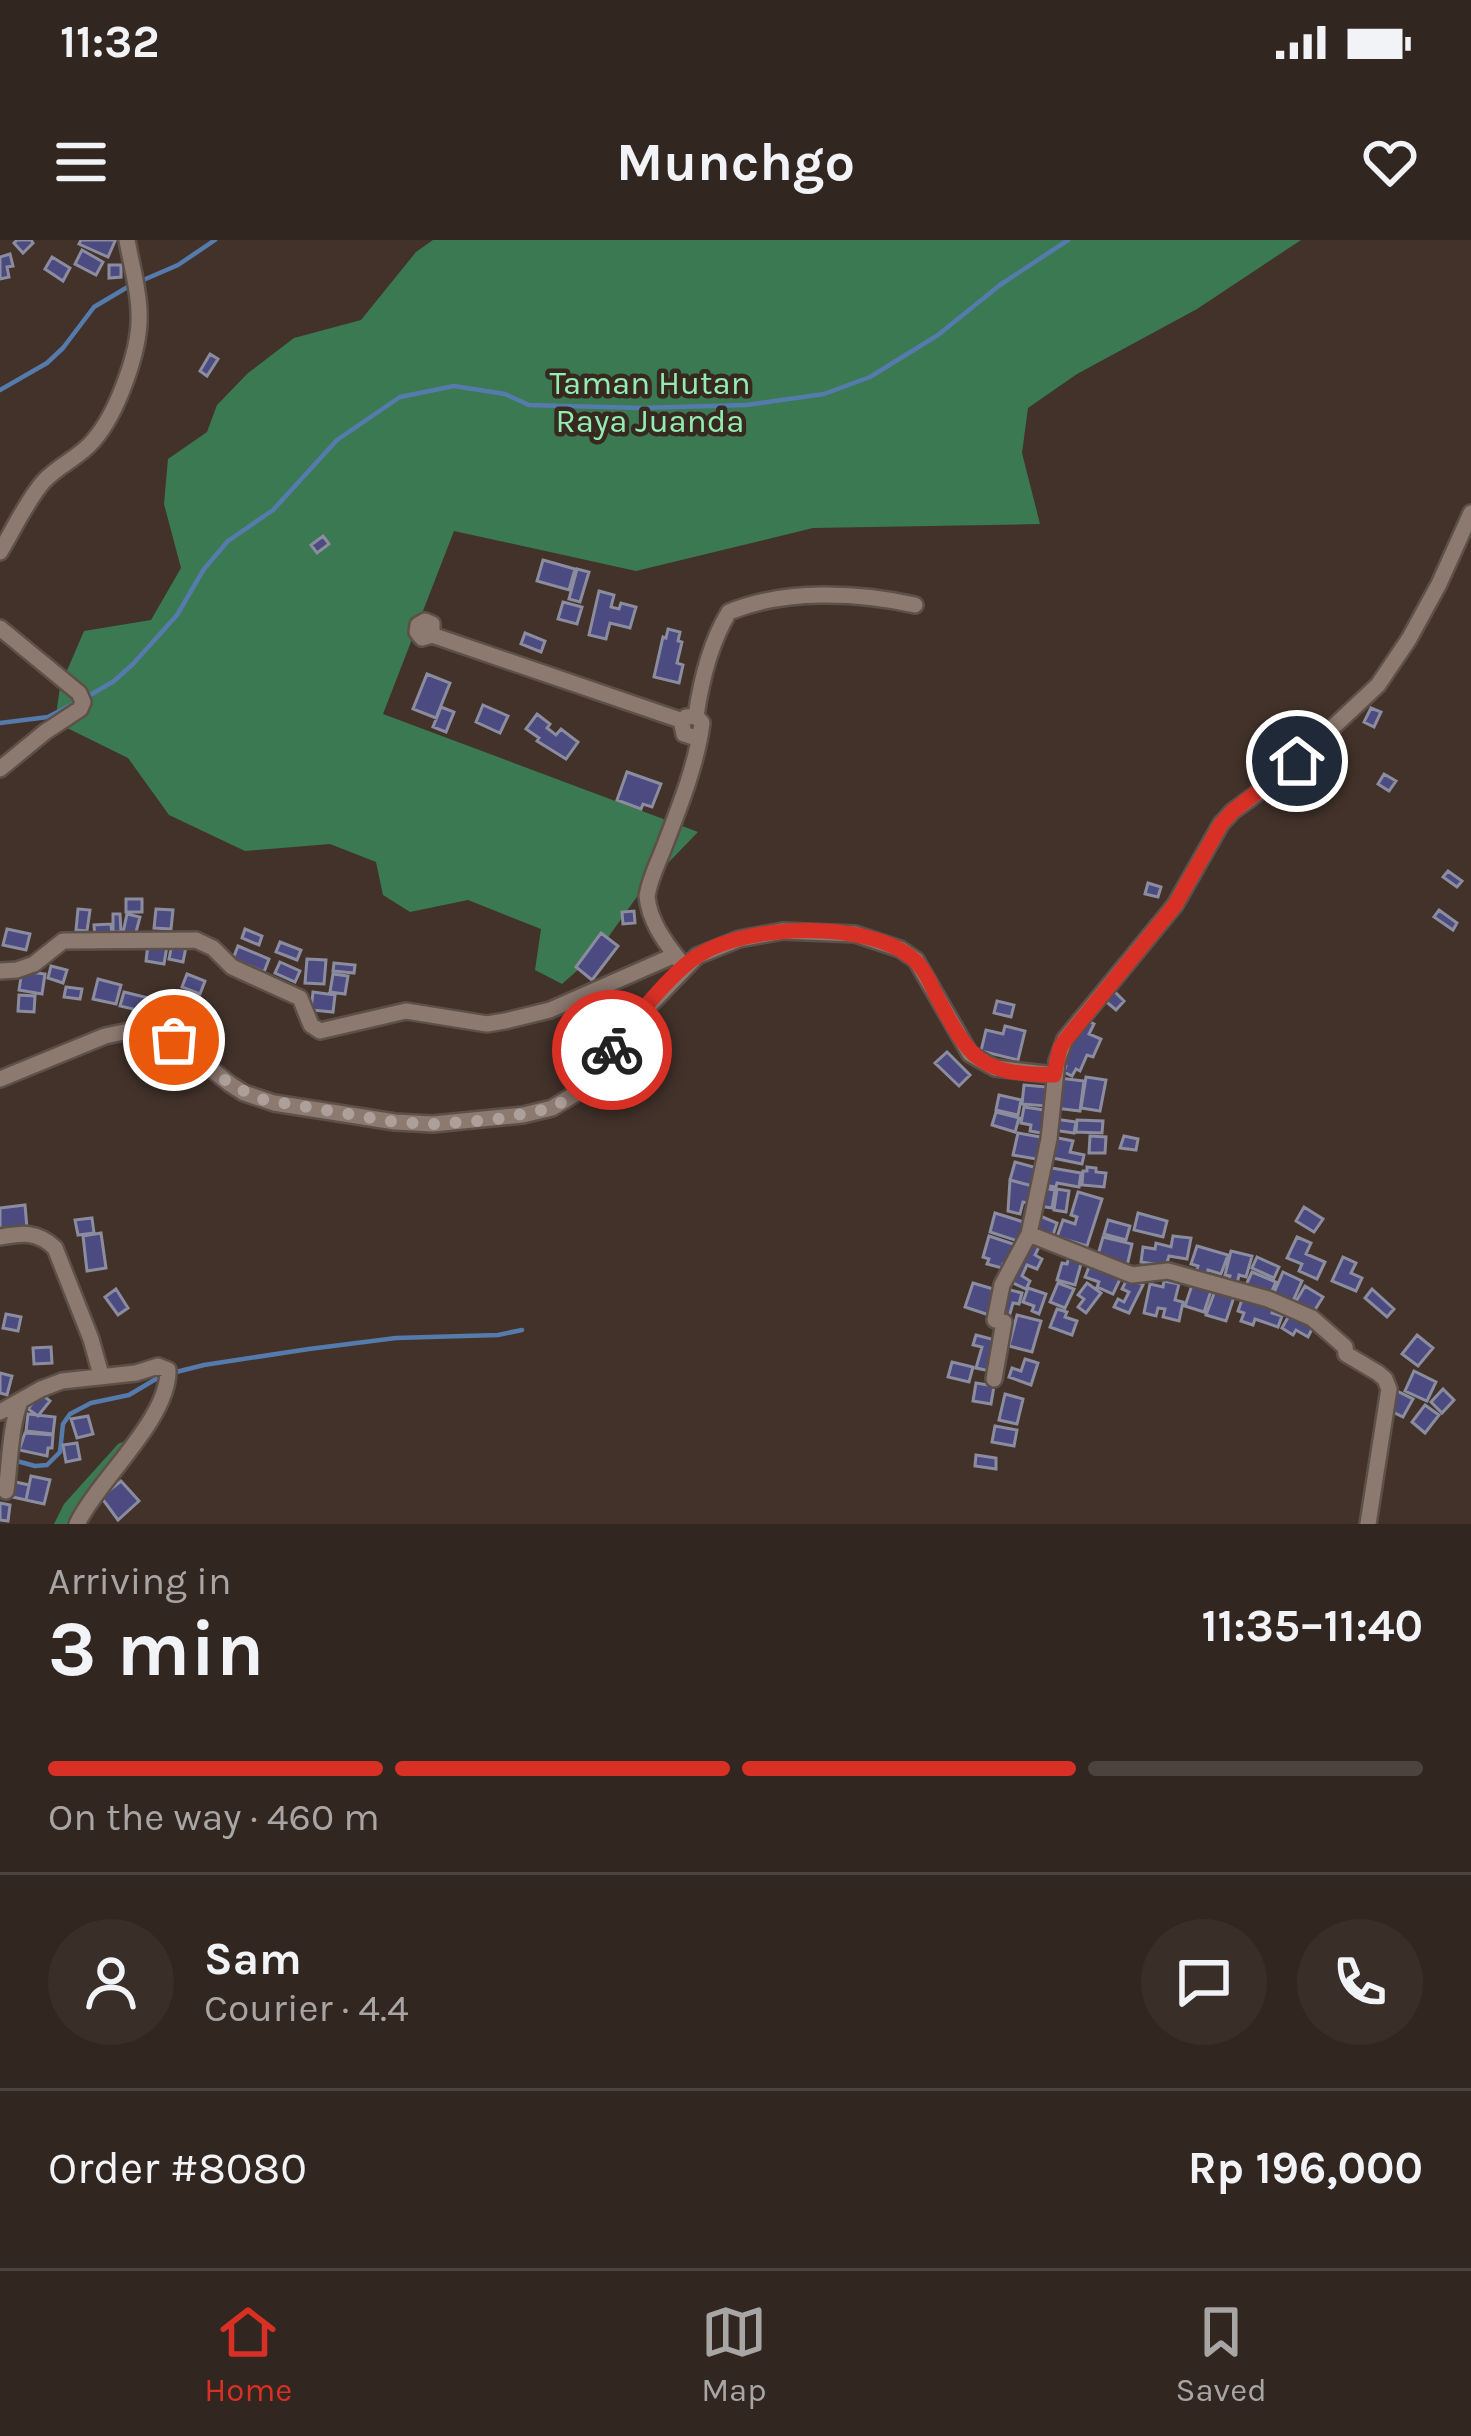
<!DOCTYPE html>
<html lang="en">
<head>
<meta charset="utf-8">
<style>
	body { margin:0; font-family:Karla,sans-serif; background:#3a2e29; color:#f1f3f6; height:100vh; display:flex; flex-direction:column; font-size:45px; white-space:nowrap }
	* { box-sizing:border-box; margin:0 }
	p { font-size:39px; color:#a8a5a5 }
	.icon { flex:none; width:66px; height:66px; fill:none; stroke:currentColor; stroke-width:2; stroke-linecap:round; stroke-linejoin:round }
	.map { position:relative; height:1284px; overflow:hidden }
	.details { display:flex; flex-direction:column; background:#322620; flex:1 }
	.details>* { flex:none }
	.pin { position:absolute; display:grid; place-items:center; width:102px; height:102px; color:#fff; margin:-51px; border:6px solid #fff; border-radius:50%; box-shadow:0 3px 12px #0007 }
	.courier { position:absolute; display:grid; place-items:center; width:120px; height:120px; margin:-60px; border:9px solid #d93025; border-radius:50%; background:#fff; color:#222; box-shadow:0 3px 15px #0007 }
	.head em { font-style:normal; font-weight:700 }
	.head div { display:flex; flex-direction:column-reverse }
	.head { display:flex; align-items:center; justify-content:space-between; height:204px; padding:0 48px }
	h1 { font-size:78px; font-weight:700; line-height:90px }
	.bar { display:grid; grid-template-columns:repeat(4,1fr); gap:18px 12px; align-content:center; height:144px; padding:0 48px }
	.bar i { height:15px; border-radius:9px; background:#4d433e }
	.bar .current { background:#d93025 }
	.bar p { grid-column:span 4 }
	.line { display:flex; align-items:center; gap:30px; padding:0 48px; border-top:3px solid #4d433e }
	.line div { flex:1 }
	.round { display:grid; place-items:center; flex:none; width:126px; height:126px; border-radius:63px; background:#3a2e29 }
	.status { display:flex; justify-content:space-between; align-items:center; height:84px; padding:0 60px; background:#322620; direction:ltr }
	.status svg { height:33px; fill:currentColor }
	header { display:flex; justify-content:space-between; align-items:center; height:156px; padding:0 48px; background:#322620; font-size:54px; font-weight:700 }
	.tab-bar { display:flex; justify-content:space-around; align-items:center; height:168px; border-top:3px solid #4d433e; background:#322620; font-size:33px; color:#a8a5a5 }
	.tab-bar a { display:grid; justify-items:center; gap:6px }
	.tab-bar .current { color:#d93025 }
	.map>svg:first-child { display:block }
</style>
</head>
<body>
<div class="status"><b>11:32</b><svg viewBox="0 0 49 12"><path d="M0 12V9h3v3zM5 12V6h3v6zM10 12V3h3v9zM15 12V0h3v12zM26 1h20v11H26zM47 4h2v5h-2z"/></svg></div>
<header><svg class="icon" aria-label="menu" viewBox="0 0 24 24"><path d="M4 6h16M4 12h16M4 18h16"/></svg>Munchgo<svg class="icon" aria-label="heart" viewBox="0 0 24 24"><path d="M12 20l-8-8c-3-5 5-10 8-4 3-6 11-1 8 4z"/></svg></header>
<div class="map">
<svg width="1471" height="1284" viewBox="0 0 1471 1284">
	<rect width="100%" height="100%" fill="#42322a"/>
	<path fill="#3b7953" d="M433,0H1301L1197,69L1077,134L1028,168L1022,213L1040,284L813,288L636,331L454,291L383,474L698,592L641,651L597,713L562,744L535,730L541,689L468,660L410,672L383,655L376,622L330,604L245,611L169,575L128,518L55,482L60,447L84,391L151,380L181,328L164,264L168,219L207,192L217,165L248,133L294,98L361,80L416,12Z
		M127,1200L120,1221L75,1284H54L64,1264L118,1204Z"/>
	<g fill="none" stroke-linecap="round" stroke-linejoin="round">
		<path stroke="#557bad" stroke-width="4.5" d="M141,41L178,25L215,0
			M0,150L47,123L63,108L94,67L131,45
			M87,457L114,441L133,424L177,375L204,329L228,301L273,270L337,200L400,157L454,146L505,154L529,165L641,168L746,165L824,154L870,137L938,95L1000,45L1068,0
			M0,483L48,477L77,462
			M172,1133L204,1125L309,1109L396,1098L498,1095L522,1090
			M13,1220L35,1226L47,1225L60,1212L63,1184L70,1174L91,1163L129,1155L161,1136"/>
	</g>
	<path fill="#4b4a81" stroke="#8b8c9e" stroke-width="3" d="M17,0H31L33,3L23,13L14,3Z
		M81,0H113L115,1L108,17L79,4Z
		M82,10L103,22L96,35L75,24Z
		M10,14L13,26L7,27L9,37L0,39V17Z
		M52,17L70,28L63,41L45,29Z
		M109,25H121V37L109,38Z
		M210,114L218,119L207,136L200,131Z
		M323,296L329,304L317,313L311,305Z
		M543,320L575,329L569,350L537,341Z
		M577,329L589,332L580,362L569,359Z
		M599,351L614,355L611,367L619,369L621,363L636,367L630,388L610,383L606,399L589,395Z
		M563,362L582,367L577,384L558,379Z
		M668,389L680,392L678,401L682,402L677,423L683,425L679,443L654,437L663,397L666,398Z
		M525,393L545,401L541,412L521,404Z
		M427,434L450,443L436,478L413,469Z
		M483,465L508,476L500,493L476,482Z
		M441,467L454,472L446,492L433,487Z
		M1371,468L1381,472L1374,487L1364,482Z
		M537,474L550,484L547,488L556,495L561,489L578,502L566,519L537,501L539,498L526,489Z
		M627,532L661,544L652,567L643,564L641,569L617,560Z
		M1384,534L1396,541L1389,551L1378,544Z
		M1448,631L1462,641L1457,647L1443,637Z
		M1148,643L1161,647L1158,657L1145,654Z
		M126,659H142V672H126Z
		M78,669L90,670L87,691L76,690Z
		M156,669L173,670L171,689L154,688Z
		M1439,670L1457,683L1453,690L1434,677Z
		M634,671L635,683L623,684L622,672Z
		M113,674H120L121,692H113Z
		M127,674L140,677L135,696L123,693Z
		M111,684L112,697L95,698L94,685Z
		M7,689L30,694L26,710L3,705Z
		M245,689L262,696L259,705L242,698Z
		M601,693L618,706L592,740L576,727Z
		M280,702L301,710L297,720L276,712Z
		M148,704L167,706L164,724L146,721Z
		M172,704L186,707L183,722L169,719Z
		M238,706L269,719L264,732L233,719Z
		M307,719L326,720L324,744L305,743Z
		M280,722L300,731L295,742L275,733Z
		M334,723L355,725L354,733L333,731Z
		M51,726L67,730L63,743L48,738Z
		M22,731L45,734L42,754L19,750Z
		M187,734L205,741L200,754L182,747Z
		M333,734L348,736L345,754L330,752Z
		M98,739L121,745L116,764L93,759Z
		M66,747L82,749L80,759L64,757Z
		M1112,749L1124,761L1116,770L1103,759Z
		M124,752L157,760L154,774L120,766Z
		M313,752L335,755L333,772L311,770Z
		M19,755L35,756L34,772L18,771Z
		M997,761L1014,765L1011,777L994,773Z
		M164,767L186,773L182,787L160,781Z
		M1082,778L1094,784L1089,794L1101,799L1093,817L1087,815L1080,831L1076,829L1072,836L1064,832L1066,826L1063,824Z
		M1005,786L1025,791L1018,820L981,811L986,790L1003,794Z
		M947,812L970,835L959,846L935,823Z
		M1086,837L1106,840L1100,871L1081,868Z
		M1059,838L1084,841L1080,871L1055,868Z
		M1024,845L1047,847L1046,866L1022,864Z
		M999,855L1021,860L1018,875L996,870Z
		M1024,867L1051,871L1047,894L1030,891L1031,885L1021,883Z
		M996,872L1019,878L1015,892L992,885Z
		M1055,879L1076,882L1074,893L1053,890Z
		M1077,880L1103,881L1102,893L1076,892Z
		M1018,893L1046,898L1042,920L1013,915Z
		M1090,896L1106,897L1105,913H1089Z
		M1124,896L1138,899L1136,910L1120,908Z
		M1053,897L1073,901L1070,912L1084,915L1082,924L1048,917Z
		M1015,922L1041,929L1036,947L1010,940Z
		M1046,927L1081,933L1079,947L1057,943L1056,947L1043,945Z
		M1087,927L1096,928V932L1106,933L1104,947L1082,945L1083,931H1087Z
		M1010,940L1036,947L1032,964L1023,962L1020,974L1008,971Z
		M1042,948L1055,950L1052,968L1039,966Z
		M1057,949L1069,951L1066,972L1054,970Z
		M1078,952L1102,959L1087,1006L1057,997L1063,980L1075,984L1077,977L1071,975Z
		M25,965L27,988L0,990V968Z
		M1304,967L1323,979L1314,992L1296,981Z
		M995,973L1027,983L1021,1002L990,992Z
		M1138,973L1167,981L1163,997L1134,990Z
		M1040,976L1057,983L1053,995L1036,989Z
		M92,978L94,993L78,995L75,980Z
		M1108,980L1130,986L1126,1000L1104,994Z
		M101,993L106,1028L87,1031L83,996Z
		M989,996L1016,1005L1009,1025L1003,1024L1002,1028L987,1024L989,1019L983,1017Z
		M1173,996L1191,998L1187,1019L1169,1016L1166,1026L1141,1022L1143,1007L1155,1009L1156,1003L1171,1007Z
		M1103,997L1132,1004L1127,1026L1097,1018Z
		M1297,997L1311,1003L1306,1014L1325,1022L1317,1039L1299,1031L1302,1024L1287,1018Z
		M1028,1002L1039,1007L1035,1015L1042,1019L1037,1029L1027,1025L1022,1036L1030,1041L1026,1049L1009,1041Z
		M1197,1006L1228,1015L1221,1034L1208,1030L1207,1035L1196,1032L1198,1026L1191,1024Z
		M1231,1011L1252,1016L1246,1037L1239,1035L1237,1044L1228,1042L1230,1036L1225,1035Z
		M1070,1013L1083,1017L1075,1045L1057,1040L1062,1023L1067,1024Z
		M1257,1017L1279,1027L1274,1038L1252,1028Z
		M1343,1017L1356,1023L1351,1033L1362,1038L1356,1051L1332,1041Z
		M1091,1022L1122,1035L1113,1054L1097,1047L1099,1042L1085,1037Z
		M1252,1032L1276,1042L1270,1055L1246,1045Z
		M1283,1032L1302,1041L1292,1063L1277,1060L1280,1056L1274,1053Z
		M1128,1037L1143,1045L1129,1073L1114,1067L1118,1059L1124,1062L1129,1052L1122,1049Z
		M1164,1041L1179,1044L1175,1060L1183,1062L1179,1081L1163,1077L1165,1069L1158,1068L1156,1076L1144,1073L1150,1044L1163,1047Z
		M973,1043L1000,1051L992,1076L965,1067Z
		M1058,1043L1074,1049L1065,1068L1050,1062Z
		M1087,1043L1101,1053L1086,1073L1078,1067L1084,1059L1078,1055Z
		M1192,1045L1211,1051L1204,1072L1185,1066Z
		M1305,1046L1323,1057L1313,1073L1295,1063Z
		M1003,1048L1022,1053L1019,1064L1013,1063L1009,1077L1000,1074Z
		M1028,1048L1046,1054L1039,1074L1032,1071L1034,1066L1023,1062Z
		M116,1049L128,1068L118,1075L105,1057Z
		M1372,1049L1394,1069L1387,1077L1365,1058Z
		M1215,1051L1234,1057L1226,1081L1206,1075Z
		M1244,1054L1275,1064L1272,1073L1282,1076L1278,1087L1255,1079L1253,1085L1241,1081L1244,1073L1238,1071Z
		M1057,1069L1067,1072L1065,1077L1077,1081L1072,1095L1050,1087Z
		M1291,1072L1314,1085L1308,1097L1296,1090L1293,1095L1282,1088Z
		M6,1074L21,1077L18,1091L3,1088Z
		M1017,1075L1041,1081L1032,1112L1009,1106Z
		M976,1095L999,1101L990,1131L976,1128L982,1107L973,1105Z
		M1417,1095L1433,1108L1418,1126L1402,1114Z
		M51,1107L52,1123L34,1124L33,1108Z
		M1025,1119L1038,1123L1031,1145L1009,1137L1012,1128L1021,1131Z
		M952,1122L973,1127L969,1142L948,1137Z
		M1414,1131L1436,1142L1427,1161L1405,1151Z
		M0,1133L12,1136L7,1155L0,1153Z
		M976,1143L994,1146L991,1164L973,1161Z
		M1443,1149L1454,1160L1442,1173L1431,1162Z
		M1397,1151L1413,1159L1403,1177L1387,1169Z
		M40,1153L50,1161L38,1176L28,1169Z
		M1005,1154L1023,1159L1017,1184L999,1180Z
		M1425,1165L1439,1175L1425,1193L1412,1182Z
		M28,1174L55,1177L53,1194L26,1191Z
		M88,1176L93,1194L77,1198L71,1179Z
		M995,1186L1017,1190L1014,1206L992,1202Z
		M25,1193L53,1195L52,1208H48L47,1216L19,1210Z
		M77,1203L80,1219L66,1222L63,1205Z
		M976,1215L996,1218V1229L975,1226Z
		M31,1236L50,1240L44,1264L26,1260Z
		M11,1241L29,1245L26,1260L8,1256Z
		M121,1241L139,1261L118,1280L101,1257Z
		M0,1263L10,1265L8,1281L0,1280Z"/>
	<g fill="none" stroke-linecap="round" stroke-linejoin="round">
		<g stroke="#5d5049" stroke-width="20">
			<path id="minor" d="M0,312C14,289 26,262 43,242C58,225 79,218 93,201C117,174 141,109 139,73C139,49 131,24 127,0
				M0,388L79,453L83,462L80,469L45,492L0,529
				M432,395V384L425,381L418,385L417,392L422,398L432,395L683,481
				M696,476C701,441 710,403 729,372C785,349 857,352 915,365
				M679,720C664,701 649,680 647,656C650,637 660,619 666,602C681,563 697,522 702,483L696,476L686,477L682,485L684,494L693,497L698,495
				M0,731L17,730L34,724L63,701L196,700L213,708L232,727L300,758L311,785L320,791L406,771L487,784L505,781L550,770L675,715
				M0,839L105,796L129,791L150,793L174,800L230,844L244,853L274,863L395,882L433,884L523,875L552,868L575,854L603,824L625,791L697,716L739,699L783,691L855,694L900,709L916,720L970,814L995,828L1055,835
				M1029,994L1132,1035L1168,1031L1268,1059L1312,1078L1345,1107L1346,1114L1378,1133L1385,1139L1389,1149L1368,1284
				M0,997C23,993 37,991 55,1008L91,1099L101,1135
				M994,1139L1004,1082L995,1080L1002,1045L1029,994L1049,899L1057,821L1065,799L1175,665L1221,584L1233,571L1281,536L1378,445L1409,399L1439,344L1471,273
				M0,1172L41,1149L62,1141L136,1133L158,1126L168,1130C169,1179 98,1240 77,1284
				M6,1251C10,1224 10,1187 20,1162"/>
		</g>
		<use href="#minor" stroke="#8c7970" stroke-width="15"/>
	</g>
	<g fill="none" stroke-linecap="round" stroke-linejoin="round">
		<path stroke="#ada09a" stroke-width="12" stroke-dasharray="0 21.6" d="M174,800L230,844L260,859L395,882L433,884L493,880L552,868L575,854L612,810"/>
		<path stroke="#d93025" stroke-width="15" d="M612,810C631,783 671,732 699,715C748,684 864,680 911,717C923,726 930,742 936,755C970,819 978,834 1054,835L1060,808L1066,799L1175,665L1221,584L1233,571L1297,521"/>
	</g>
	<g text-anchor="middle" stroke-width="9" stroke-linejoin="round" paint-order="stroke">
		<g font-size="33" fill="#93edb3" stroke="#372820">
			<text x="650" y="154">Taman Hutan<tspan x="650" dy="38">Raya Juanda</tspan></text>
		</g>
	</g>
</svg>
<div class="pin" style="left:174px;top:800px;background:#ea580c"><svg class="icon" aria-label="bag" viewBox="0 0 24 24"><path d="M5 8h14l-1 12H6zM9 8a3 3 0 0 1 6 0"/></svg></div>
<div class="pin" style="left:1297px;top:521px;background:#1f2937"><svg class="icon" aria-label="home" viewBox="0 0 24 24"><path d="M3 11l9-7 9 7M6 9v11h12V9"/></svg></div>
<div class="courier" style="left:612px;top:810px"><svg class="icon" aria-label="bike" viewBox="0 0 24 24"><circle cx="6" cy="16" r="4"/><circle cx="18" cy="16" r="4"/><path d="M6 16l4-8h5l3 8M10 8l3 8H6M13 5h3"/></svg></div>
</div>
<section class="details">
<div class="head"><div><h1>3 min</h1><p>Arriving in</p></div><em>11:35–11:40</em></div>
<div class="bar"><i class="current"></i><i class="current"></i><i class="current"></i><i></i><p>On the way · 460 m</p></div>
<div class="line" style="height:216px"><a class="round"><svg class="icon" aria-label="person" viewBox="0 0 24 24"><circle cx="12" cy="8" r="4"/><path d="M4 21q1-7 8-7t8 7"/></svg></a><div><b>Sam</b><p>Courier · 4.4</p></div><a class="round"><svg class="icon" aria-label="chat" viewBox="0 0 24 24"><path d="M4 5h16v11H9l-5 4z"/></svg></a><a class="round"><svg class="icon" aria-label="phone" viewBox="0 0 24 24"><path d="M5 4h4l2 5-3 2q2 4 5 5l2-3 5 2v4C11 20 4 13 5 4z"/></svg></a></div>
<div class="line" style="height:156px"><div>Order #8080</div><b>Rp 196,000</b></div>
</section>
<nav class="tab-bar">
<a class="current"><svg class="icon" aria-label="home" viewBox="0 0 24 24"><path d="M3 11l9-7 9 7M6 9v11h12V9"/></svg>Home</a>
<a><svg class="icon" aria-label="map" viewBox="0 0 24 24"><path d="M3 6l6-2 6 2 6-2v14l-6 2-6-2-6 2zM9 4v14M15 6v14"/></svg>Map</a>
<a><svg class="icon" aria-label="saved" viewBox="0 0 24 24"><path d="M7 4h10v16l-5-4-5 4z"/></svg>Saved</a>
</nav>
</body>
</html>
